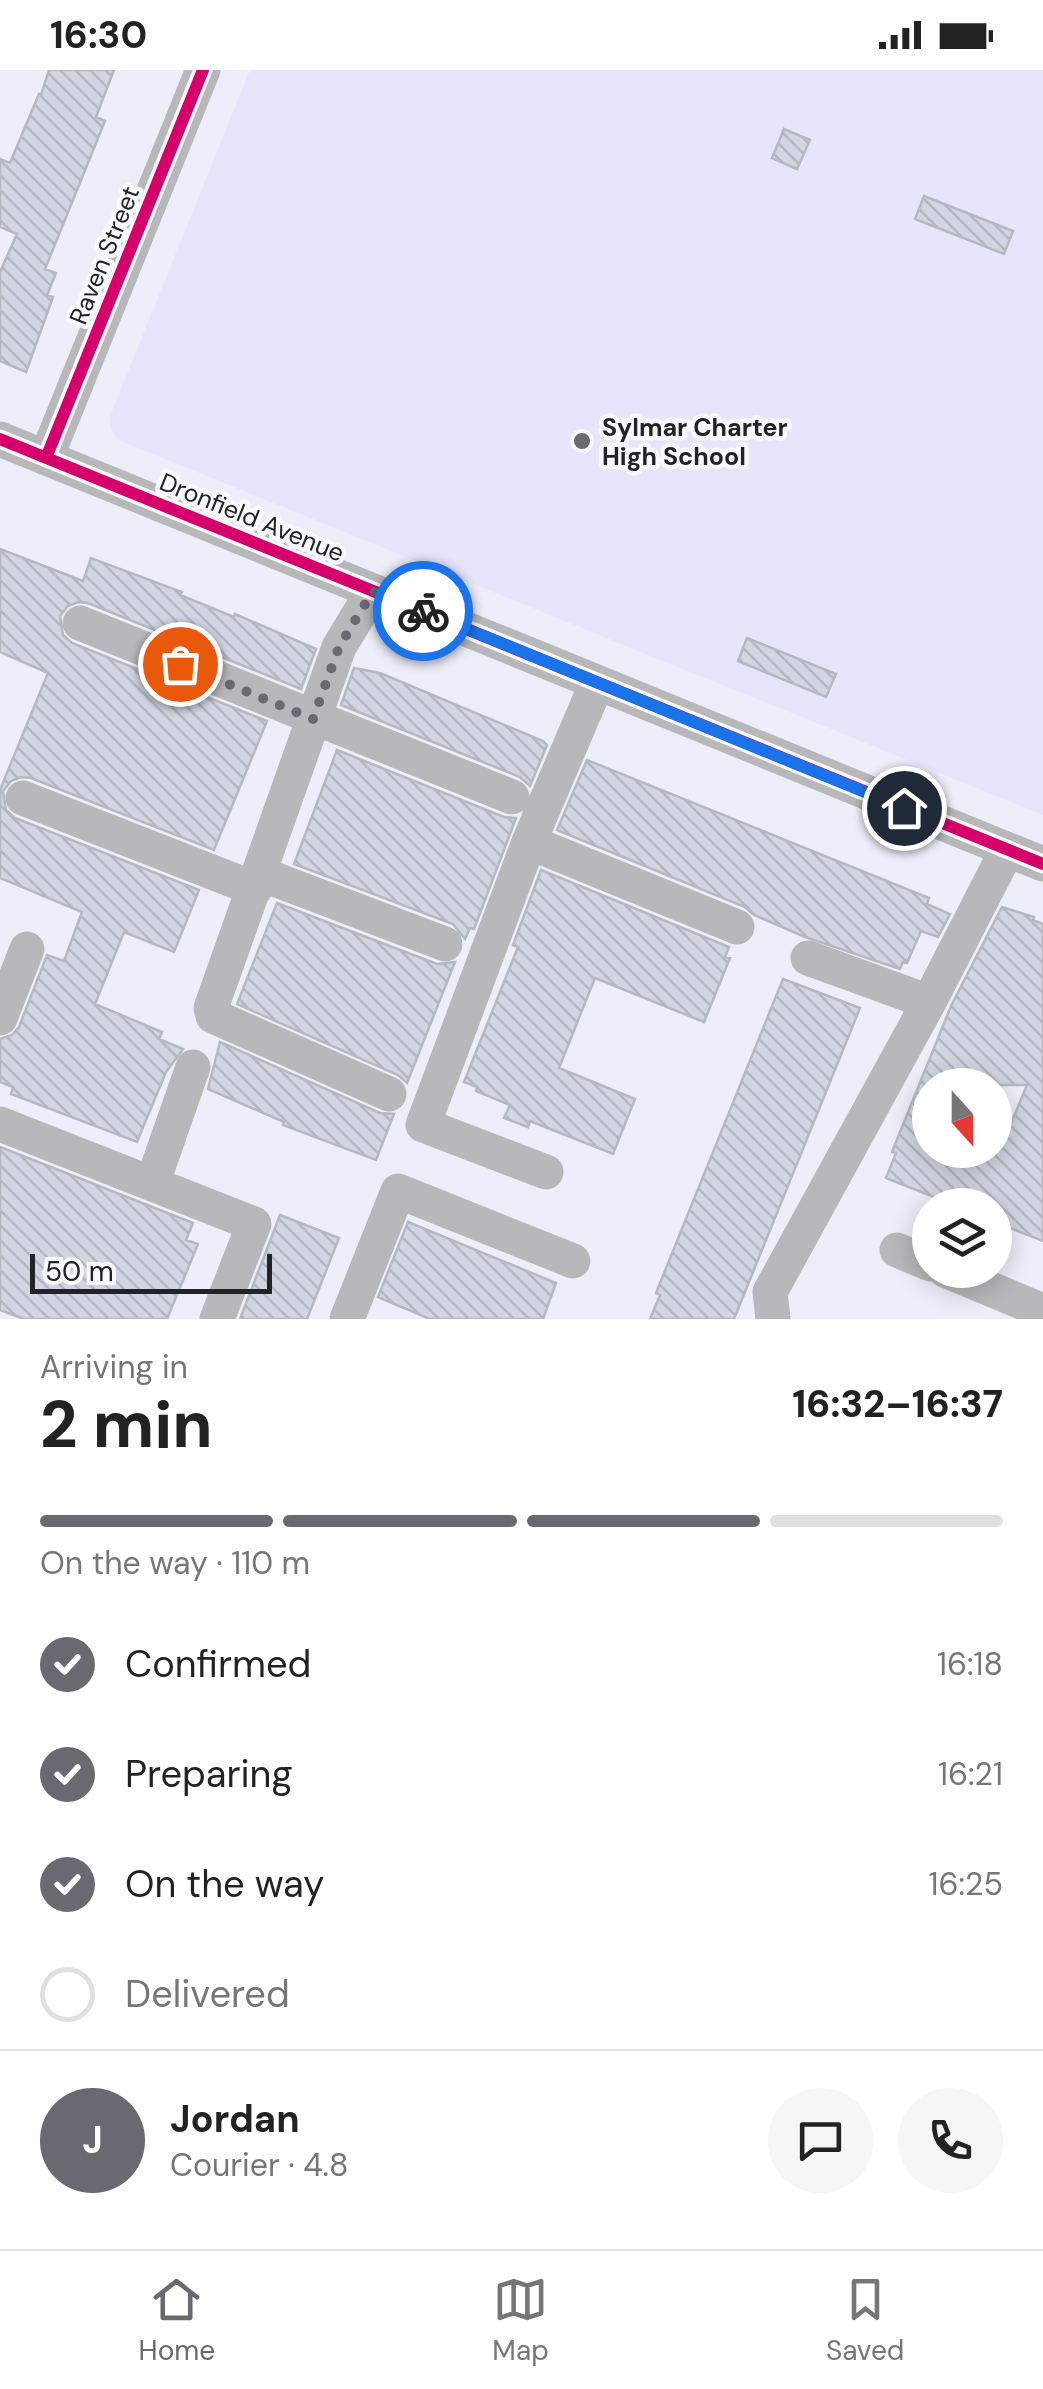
<!DOCTYPE html>
<html lang="en">
<head>
<meta charset="utf-8">
<style>
	body { margin:0; font-family:"DM Sans",sans-serif; background:#f6f6f6; color:#222; height:100vh; display:flex; flex-direction:column; font-size:38px; white-space:nowrap }
	* { box-sizing:border-box; margin:0 }
	p { font-size:32px; color:#767676 }
	.icon { flex:none; width:55px; height:55px; fill:none; stroke:currentColor; stroke-width:2; stroke-linecap:round; stroke-linejoin:round }
	.map { position:relative; height:1249px; overflow:hidden }
	.details { display:flex; flex-direction:column; background:#fff; flex:1 }
	.details>* { flex:none }
	.needle { width:65px; rotate:159deg }
	.buttons { position:absolute; left:912px; top:998px; display:grid; gap:20px }
	.buttons a { display:grid; place-items:center; width:100px; height:100px; border-radius:50%; background:#fff; box-shadow:0 5px 25px #0003; font-size:50px }
	.scale { position:absolute; left:30px; bottom:25px; width:242px; box-sizing:border-box; padding-left:10px; border:5px solid #222229; border-top:0; font-size:28px; line-height:35px; white-space:nowrap; color:#222229; -webkit-text-stroke:8px #f8f9fd; paint-order:stroke }
	.pin { position:absolute; display:grid; place-items:center; width:85px; height:85px; color:#fff; margin:-42px; border:5px solid #fff; border-radius:50%; box-shadow:0 2px 10px #0007 }
	.courier { position:absolute; display:grid; place-items:center; width:100px; height:100px; margin:-50px; border:8px solid #1a73e8; border-radius:50%; background:#fff; color:#222; box-shadow:0 2px 12px #0007 }
	.summary em { font-style:normal; font-weight:800 }
	.summary div { display:flex; flex-direction:column-reverse }
	.summary { display:flex; align-items:center; justify-content:space-between; height:170px; padding:0 40px }
	h1 { font-size:65px; font-weight:800; line-height:75px }
	.bar { display:grid; grid-template-columns:repeat(4,1fr); gap:15px 10px; align-content:center; height:120px; padding:0 40px }
	.bar i { height:12px; border-radius:8px; background:#e0e0e0 }
	.bar .current { background:#696972 }
	.bar p { grid-column:span 4 }
	.line { display:flex; align-items:center; gap:25px; padding:0 40px; border-top:2px solid #e0e0e0 }
	.line div { flex:1 }
	.round { display:grid; place-items:center; flex:none; width:105px; height:105px; border-radius:52px; background:#f6f6f6 }
	ol { padding:0 40px; list-style:none }
	li { display:flex; align-items:center; gap:30px; height:110px }
	li p { margin-inline-start:auto }
	li .icon { padding:10px; border-radius:50%; background:#696972; color:#fff; stroke-width:4 }
	li:last-child { color:#767676 }
	li i { width:55px; height:55px; border:5px solid #e0e0e0; border-radius:50% }
	.status { display:flex; justify-content:space-between; align-items:center; height:70px; padding:0 50px; background:#fff; direction:ltr }
	.status svg { height:28px; fill:currentColor }
	.dock { display:flex; justify-content:space-around; align-items:center; height:140px; border-top:2px solid #e0e0e0; background:#fff; font-size:28px; color:#767676 }
	.dock a { display:grid; justify-items:center; gap:5px }
	.dock .current { color:#696972 }
	.map>svg:first-child { display:block }
</style>
</head>
<body>
<div class="status"><b>16:30</b><svg viewBox="0 0 49 12"><path d="M0 12V9h3v3zM5 12V6h3v6zM10 12V3h3v9zM15 12V0h3v12zM26 1h20v11H26zM47 4h2v5h-2z"/></svg></div>
<div class="map">
<svg width="1043" height="1249" viewBox="0 0 1043 1249">
	<defs>
		<pattern id="building-back-hatch" width="6" height="6" patternUnits="userSpaceOnUse" patternTransform="scale(2.5)"><rect width="6" height="6" fill="#d1d6e2"/><path d="M-1 5l2 2M0 0l6 6M5-1l2 2" fill="none" stroke="#b3b7c2"/></pattern>
	</defs>
	<rect width="100%" height="100%" fill="#eeeefa"/>
	<path fill="#e5e6fb" d="M250,0H1043V745L118,370L110,357V346Z"/>
	<path fill="url(#building-back-hatch)" stroke="#b6b8c0" stroke-width="2.5" fill-rule="evenodd" d="M49,0H114L96,47L105,51L45,199L56,203L47,225L53,227L26,302L0,291V202L17,164L0,157V89L10,93L39,24L41,25Z
		M784,59L810,70L797,99L772,88Z
		M924,126L1013,161L1004,184L915,149Z
		M0,479L83,511L91,488L182,522L180,525L234,547L235,544L316,579L301,619L88,533L78,532L68,536L60,546L63,565L72,573L267,651L214,780L31,708L21,707L11,711L3,721L6,740L15,748L199,820L174,882L124,862L95,934L162,962L159,969L183,979L166,1002L137,1072L11,1024L13,1017L0,1012V969L12,965L19,957L47,885L64,891L82,842L0,808V720L48,603L0,582Z
		M747,568L836,604L826,627L738,591Z
		M354,598L380,603L543,671L547,675L530,716L520,707L341,635Z
		M337,680L504,747L516,748L474,859L470,858L465,869L453,854L294,794Z
		M587,690L929,828L927,834L950,844L938,867L921,861L907,893L903,892L900,899L805,867L754,845L745,837L557,760Z
		M541,800L729,877L725,887L730,888L704,952L595,908L559,998L635,1029L613,1084L530,1051L528,1057L504,1048L510,1035L476,1021L477,1017L464,1012L518,877L513,875Z
		M277,833L437,894L455,892L407,1013L398,1005L237,934Z
		M1002,837L1034,847L1033,850L1043,854V1171L995,1152V1135H954L886,1108L896,1083L892,1082L951,936ZM930,1015H1027L1000,1080H930Z
		M783,909L860,938L734,1249H650L660,1225L656,1223Z
		M220,972L380,1043L394,1044L376,1090L283,1055L284,1052L208,1019Z
		M0,1077L193,1153L186,1170L198,1174L167,1249H24L0,1240Z
		M280,1145L339,1168L307,1249H240Z
		M408,1152L556,1213L543,1249H430L378,1227Z"/>
	<g fill="none" stroke-linecap="round" stroke-linejoin="round">
		<path stroke="#b8b7ba" stroke-width="35" d="M0,369L1043,794
			M46,388L203,0
			M373,521L339,577L211,938L213,946L389,1024
			M80,553L512,727
			M23,728L255,819
			M529,772L737,857
			M261,804L445,874
			M929,932L1007,780
			M0,948L27,879
			M0,1054L254,1154L217,1249
			M546,1102L423,1055L529,772L597,613
			M152,1114L193,997
			M897,1180L930,1194
			M945,1200L1043,1241
			M347,1249L398,1121L573,1191
			M773,1249L770,1222L929,932L808,888"/>
		<g stroke="#f8f9fd" stroke-width="19">
			<path id="cycleway" d="M0,369L1043,794
				M46,388L203,0"/>
		</g>
		<use href="#cycleway" stroke="#d6006c" stroke-width="12"/>
	</g>
	<g fill="none" stroke-linecap="round" stroke-linejoin="round">
		<path stroke="#696972" stroke-width="10" stroke-dasharray="0 18" d="M180,594L313,649L339,577L373,521L423,541"/>
		<path stroke="#1a73e8" stroke-width="12" d="M423,541L904,738"/>
	</g>
	<circle fill="#696972" stroke="#f8f9fd" stroke-width="4" cx="582" cy="371" r="10"/>
	<g text-anchor="middle" stroke-width="9" stroke-linejoin="round" paint-order="stroke">
		<g font-size="25" fill="#222229" stroke="#f8f9fd">
			<text transform="translate(104 185) rotate(-68)" y="9">Raven Street</text>
			<text transform="translate(252 447) rotate(22)" y="9">Dronfield Avenue</text>
		</g>
		<g font-size="25" font-weight="bold" fill="#222229" stroke="#f8f9fd" text-anchor="start">
			<text x="602" y="366">Sylmar Charter<tspan x="602" dy="29">High School</tspan></text>
		</g>
	</g>
</svg>
<div class="buttons">
<a><svg class="needle" viewBox="-14 -14 28 28"><path d="M0-13l5 13h-10z" fill="#e53935"/><path d="M0 13l5-13h-10z" fill="#767676"/></svg></a>
<a><svg class="icon" aria-label="layers" viewBox="0 0 24 24"><path d="M12 4l9 5-9 5-9-5zM3 14l9 5 9-5"/></svg></a>
</div>
<div class="scale">50 m</div>
<div class="pin" style="left:180px;top:594px;background:#ea580c"><svg class="icon" aria-label="bag" viewBox="0 0 24 24"><path d="M5 8h14l-1 12H6zM9 8a3 3 0 0 1 6 0"/></svg></div>
<div class="pin" style="left:904px;top:738px;background:#1f2937"><svg class="icon" aria-label="home" viewBox="0 0 24 24"><path d="M3 11l9-7 9 7M6 9v11h12V9"/></svg></div>
<div class="courier" style="left:423px;top:541px"><svg class="icon" aria-label="bike" viewBox="0 0 24 24"><circle cx="6" cy="16" r="4"/><circle cx="18" cy="16" r="4"/><path d="M6 16l4-8h5l3 8M10 8l3 8H6M13 5h3"/></svg></div>
</div>
<section class="details">
<div class="summary"><div><h1>2 min</h1><p>Arriving in</p></div><em>16:32–16:37</em></div>
<div class="bar"><i class="current"></i><i class="current"></i><i class="current"></i><i></i><p>On the way · 110 m</p></div>
<ol>
<li><svg class="icon" aria-label="check" viewBox="0 0 24 24"><path d="M5 12l5 5 9-10"/></svg>Confirmed<p>16:18</p></li>
<li><svg class="icon" aria-label="check" viewBox="0 0 24 24"><path d="M5 12l5 5 9-10"/></svg>Preparing<p>16:21</p></li>
<li><svg class="icon" aria-label="check" viewBox="0 0 24 24"><path d="M5 12l5 5 9-10"/></svg>On the way<p>16:25</p></li>
<li><i></i>Delivered</li>
</ol>
<div class="line" style="height:180px"><b class="round" style="background:#696972;color:#fff">J</b><div><b>Jordan</b><p>Courier · 4.8</p></div><a class="round"><svg class="icon" aria-label="chat" viewBox="0 0 24 24"><path d="M4 5h16v11H9l-5 4z"/></svg></a><a class="round"><svg class="icon" aria-label="phone" viewBox="0 0 24 24"><path d="M5 4h4l2 5-3 2q2 4 5 5l2-3 5 2v4C11 20 4 13 5 4z"/></svg></a></div>
</section>
<nav class="dock">
<a class="current"><svg class="icon" aria-label="home" viewBox="0 0 24 24"><path d="M3 11l9-7 9 7M6 9v11h12V9"/></svg>Home</a>
<a><svg class="icon" aria-label="map" viewBox="0 0 24 24"><path d="M3 6l6-2 6 2 6-2v14l-6 2-6-2-6 2zM9 4v14M15 6v14"/></svg>Map</a>
<a><svg class="icon" aria-label="saved" viewBox="0 0 24 24"><path d="M7 4h10v16l-5-4-5 4z"/></svg>Saved</a>
</nav>
</body>
</html>
